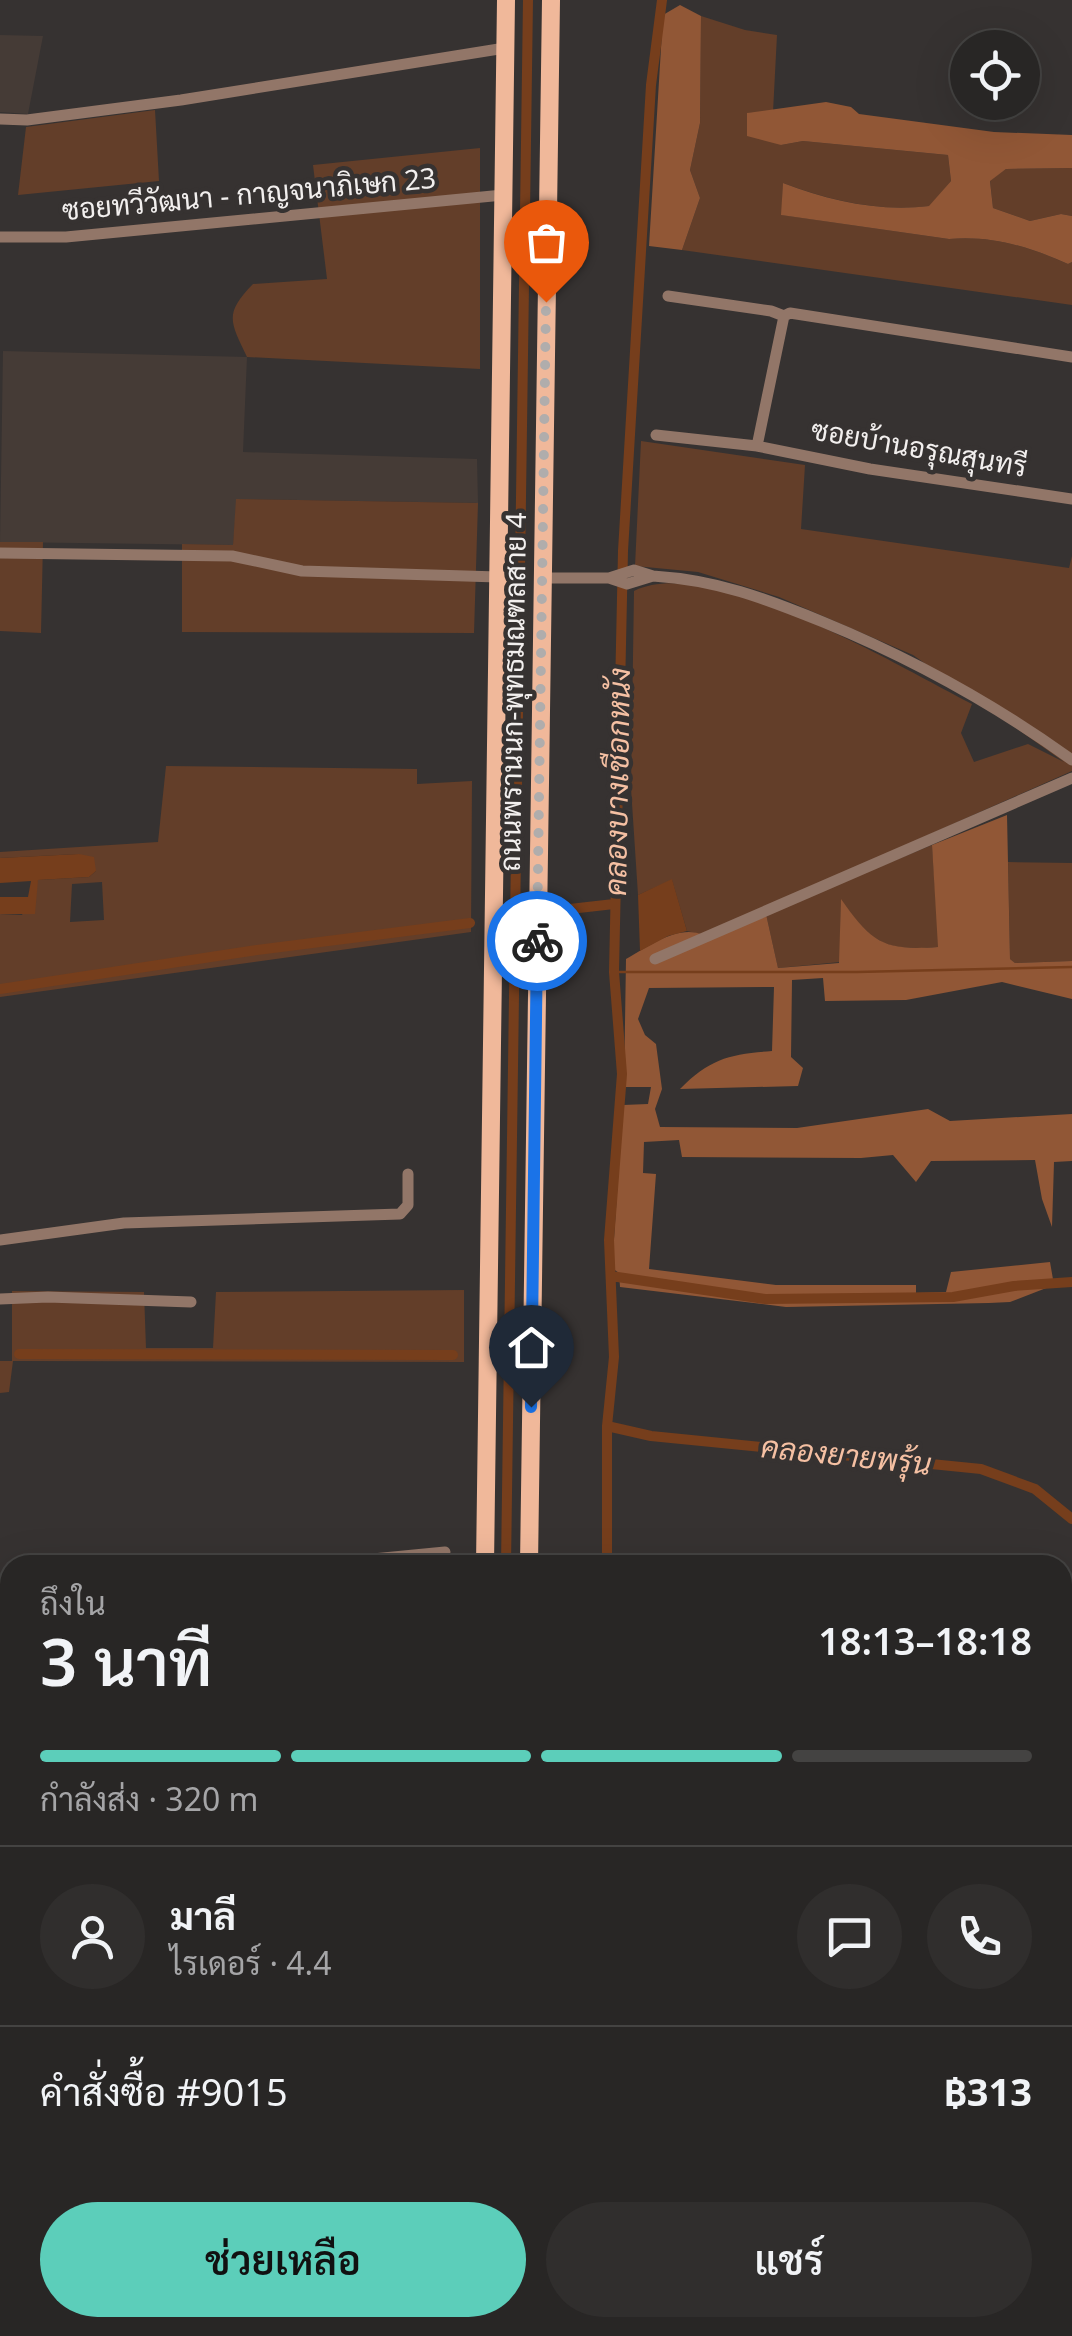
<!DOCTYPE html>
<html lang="th">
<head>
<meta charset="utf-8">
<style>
	body { margin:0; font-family:"Noto Sans",Sarabun,sans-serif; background:#302e2d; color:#f1f3f6; height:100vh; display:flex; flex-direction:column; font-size:38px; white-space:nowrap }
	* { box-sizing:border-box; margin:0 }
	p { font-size:32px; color:#a5a5a7 }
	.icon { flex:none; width:55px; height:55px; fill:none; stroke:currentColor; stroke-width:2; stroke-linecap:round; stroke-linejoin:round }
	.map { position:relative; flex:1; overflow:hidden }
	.details { position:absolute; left:0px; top:1555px; width:1072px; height:782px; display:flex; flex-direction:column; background:#282625; border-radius:30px 30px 0 0; box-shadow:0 10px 40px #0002,0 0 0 2px #444342 }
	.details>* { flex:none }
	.tools { position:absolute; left:950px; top:30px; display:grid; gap:20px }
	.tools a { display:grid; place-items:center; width:90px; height:90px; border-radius:50%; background:#282625; box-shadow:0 10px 40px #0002,0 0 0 2px #444342; font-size:50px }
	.pin { position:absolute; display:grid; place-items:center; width:85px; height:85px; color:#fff; margin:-102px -42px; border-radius:50% 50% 50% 0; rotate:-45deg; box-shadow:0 0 10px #0007 }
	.pin .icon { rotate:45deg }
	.courier { position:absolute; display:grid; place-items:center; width:100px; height:100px; margin:-50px; border:8px solid #1a73e8; border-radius:50%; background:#fff; color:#222; box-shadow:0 2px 12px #0007 }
	.summary em { font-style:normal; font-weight:600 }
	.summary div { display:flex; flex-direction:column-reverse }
	.summary { display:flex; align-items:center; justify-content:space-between; height:170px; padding:0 40px }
	h1 { font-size:65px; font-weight:600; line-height:75px }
	.bar { display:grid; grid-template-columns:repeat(4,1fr); gap:15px 10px; align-content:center; height:120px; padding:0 40px }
	.bar i { height:12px; border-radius:8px; background:#444342 }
	.bar .current { background:#5cceba }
	.bar p { grid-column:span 4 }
	.line { display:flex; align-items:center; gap:25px; padding:0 40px; border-top:2px solid #444342 }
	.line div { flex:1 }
	.round { display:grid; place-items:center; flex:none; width:105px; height:105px; border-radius:52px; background:#302e2d }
	.button { display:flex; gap:20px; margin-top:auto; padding:20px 40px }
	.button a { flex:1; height:115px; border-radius:60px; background:#5cceba; color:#111; font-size:40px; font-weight:600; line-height:115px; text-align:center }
	.button a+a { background:#302e2d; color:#f1f3f6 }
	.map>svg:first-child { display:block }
</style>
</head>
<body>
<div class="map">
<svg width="1072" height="2336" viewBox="0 0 1072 2336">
	<rect width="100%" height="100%" fill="#363231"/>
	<path fill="#453b36" d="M0,35L43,36L28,114L0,112Z
		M3,351L247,357L243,452L477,459L478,503L237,499L233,545L0,542Z"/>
	<path fill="#633e29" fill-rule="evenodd" d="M701,16L745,30L777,35L773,112L747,113L781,145L803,141L948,155L951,181L930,206C879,212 831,201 783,183L782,215L949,239C991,235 1030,247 1068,264L1072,262V305L682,250L700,198L690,170L700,123Z
		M155,110L159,181L18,195L26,127Z
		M480,148V369L247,357C230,321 224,314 253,284L327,279L313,165Z
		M1072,168V216L1061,214L1030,221L993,208L990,180L1006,169Z
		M641,441L805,465L801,529L1069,568L1072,556V771L704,935L687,931L672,880L638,895L631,788L634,591C711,553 900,667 972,704L961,733L974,762L1028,744L1064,762L913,655L779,597L698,572L635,566Z
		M236,499L478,503L474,633L182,632V544L233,545Z
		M0,542H43L41,633L0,631Z
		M166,766L417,769V784L472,781L471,932L0,997V914L22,915L38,880L89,877L96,871L79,854L0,858V852L158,842ZM102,882L104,920L70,922L72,884Z
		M932,845L939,947C884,951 874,944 841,901L840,962L778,968L766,914Z
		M1008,862L1072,863V961L1015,963L1010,959Z
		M464,1290V1362L13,1361L9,1392L0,1393V1361H12V1291L144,1292L146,1348H213L216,1292Z"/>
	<path fill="#915736" d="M680,5L701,16L700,123L690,170L700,198L682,250L649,246L663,15Z
		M826,102L851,107L859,114L994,132L1072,135V168L1006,169L990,181L993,208L1030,221L1061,214L1072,216V262L1068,264C1030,247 991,235 949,239L781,215L783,183C830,201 879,212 929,206L951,181L948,155L803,141L781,145L747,136V113Z
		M1007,815L1010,959L1015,963L1072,961V999L1002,982L906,1000L825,1001L823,978L792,980L791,1057L803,1068L798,1086L680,1089C710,1058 731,1054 772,1051L774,987L649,988L638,1019L645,1035L656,1044L662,1089L655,1109L660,1127L797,1128L928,1109L950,1121L1072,1114V1161L1054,1162L1052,1227L1042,1199L1035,1160L931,1161L916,1182L893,1155L861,1158L682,1157L679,1140L644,1142L643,1173L656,1174L649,1269L776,1285H916V1293L946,1292L951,1272L1050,1262L1054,1285L1010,1302L989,1303L786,1307L620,1287L619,1273L612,1268L623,1105L648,1104L651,1087H624L626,959C650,946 677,924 704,935L766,914L778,968L839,963L841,899C872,943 884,951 938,947L932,845Z"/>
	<path fill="#763e1c" d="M79,854L94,857L96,871L89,877L38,880L35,914H0V897H28L31,881L0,883V858Z
		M672,879L687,931L668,936L640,951L638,895Z"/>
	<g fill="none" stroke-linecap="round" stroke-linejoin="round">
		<path stroke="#763e1c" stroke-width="2.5" d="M614,972H857L1072,967
			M1062,2235H1072
			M495,2336V2328"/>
		<path stroke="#763e1c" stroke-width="10" d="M561,910L614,904
			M502,916L529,913
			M0,989L257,950L470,923
			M611,1276L765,1299L953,1297L1014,1286L1072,1282
			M19,1354L453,1355
			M607,1426L651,1436L981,1469L1035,1489L1072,1519
			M506,1565L528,0
			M607,1565V1426L614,1357L609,1240L622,1074L614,972L623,551L651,85L662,0
			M1062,1692H1072
			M1062,1826H1072
			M1062,2043H1072
			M607,2328L608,2336"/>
		<path stroke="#927668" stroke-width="11" d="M0,119L27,120L181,100L505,48
			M0,237H66L503,195
			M668,296L771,311L784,316
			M656,435L757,446L870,469L1072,499
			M757,446L784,316L790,313L1072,357
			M0,553L232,556L302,571L498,577
			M653,576C717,580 764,598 823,622C913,659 993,703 1072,760
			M542,578H609L634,570L653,576L627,584L609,578
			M655,959L1072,778
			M0,1240L124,1223L400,1214L408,1205V1174
			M0,1299L48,1297L191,1302
			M311,1565L445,1552
			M0,1597L10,1595
			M0,1943H10
			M0,2255L10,2254
			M788,2328V2336
			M930,2328V2336
			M1000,2328V2336
			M858,2336V2328
			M1067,2336L1068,2254"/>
		<path stroke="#f0b89a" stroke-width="18" d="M485,1565L506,0
			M529,1565L551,0
			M475,2336V2328
			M518,2336V2328"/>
	</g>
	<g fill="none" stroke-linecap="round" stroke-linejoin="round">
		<path stroke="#b0adac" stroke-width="10" stroke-dasharray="0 18" d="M537,941L546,302"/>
		<path stroke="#1a73e8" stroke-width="12" d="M531,1407L537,941"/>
	</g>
	<g text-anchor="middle" stroke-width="9" stroke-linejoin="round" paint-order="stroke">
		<g font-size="28" fill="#f2efee" stroke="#363231">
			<text transform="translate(249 194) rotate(-5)" y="10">ซอยทวีวัฒนา - กาญจนาภิเษก 23</text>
			<text transform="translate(919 448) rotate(10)" y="10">ซอยบ้านอรุณสุนทรี</text>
			<text transform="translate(513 692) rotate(-89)" y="10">ถนนพรานนก-พุทธมณฑลสาย 4</text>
		</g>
		<g font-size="30" font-style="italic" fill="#f5c0a3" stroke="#363231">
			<text transform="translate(618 782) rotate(-89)" y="10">คลองบางเชือกหนัง</text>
			<text transform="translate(846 1456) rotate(6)" y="10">คลองยายพรุ้น</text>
		</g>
	</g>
</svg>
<div class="tools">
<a><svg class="icon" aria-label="locate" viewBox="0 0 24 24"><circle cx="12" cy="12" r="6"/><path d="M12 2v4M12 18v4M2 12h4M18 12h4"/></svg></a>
</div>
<div class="pin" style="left:546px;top:302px;background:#ea580c"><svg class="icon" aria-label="bag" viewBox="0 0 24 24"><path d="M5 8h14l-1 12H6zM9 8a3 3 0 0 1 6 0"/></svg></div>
<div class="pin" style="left:531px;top:1407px;background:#1f2937"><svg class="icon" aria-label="home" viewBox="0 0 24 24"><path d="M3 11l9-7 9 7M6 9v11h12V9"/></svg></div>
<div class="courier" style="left:537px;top:941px"><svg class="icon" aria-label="bike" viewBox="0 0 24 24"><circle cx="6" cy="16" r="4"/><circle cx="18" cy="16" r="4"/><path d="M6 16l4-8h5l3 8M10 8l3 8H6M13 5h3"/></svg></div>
<section class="details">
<div class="summary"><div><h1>3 นาที</h1><p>ถึงใน</p></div><em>18:13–18:18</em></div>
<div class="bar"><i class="current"></i><i class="current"></i><i class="current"></i><i></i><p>กำลังส่ง · 320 m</p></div>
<div class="line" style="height:180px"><a class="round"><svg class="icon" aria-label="person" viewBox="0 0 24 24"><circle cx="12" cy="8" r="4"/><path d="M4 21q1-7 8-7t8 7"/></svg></a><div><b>มาลี</b><p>ไรเดอร์ · 4.4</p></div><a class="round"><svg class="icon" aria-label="chat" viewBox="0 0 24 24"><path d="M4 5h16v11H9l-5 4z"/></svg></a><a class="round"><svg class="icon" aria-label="phone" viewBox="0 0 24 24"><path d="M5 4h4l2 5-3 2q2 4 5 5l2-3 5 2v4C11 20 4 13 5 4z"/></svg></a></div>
<div class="line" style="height:130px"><div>คำสั่งซื้อ #9015</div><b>฿313</b></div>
<div class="button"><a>ช่วยเหลือ</a><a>แชร์</a></div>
</section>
</div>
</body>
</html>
